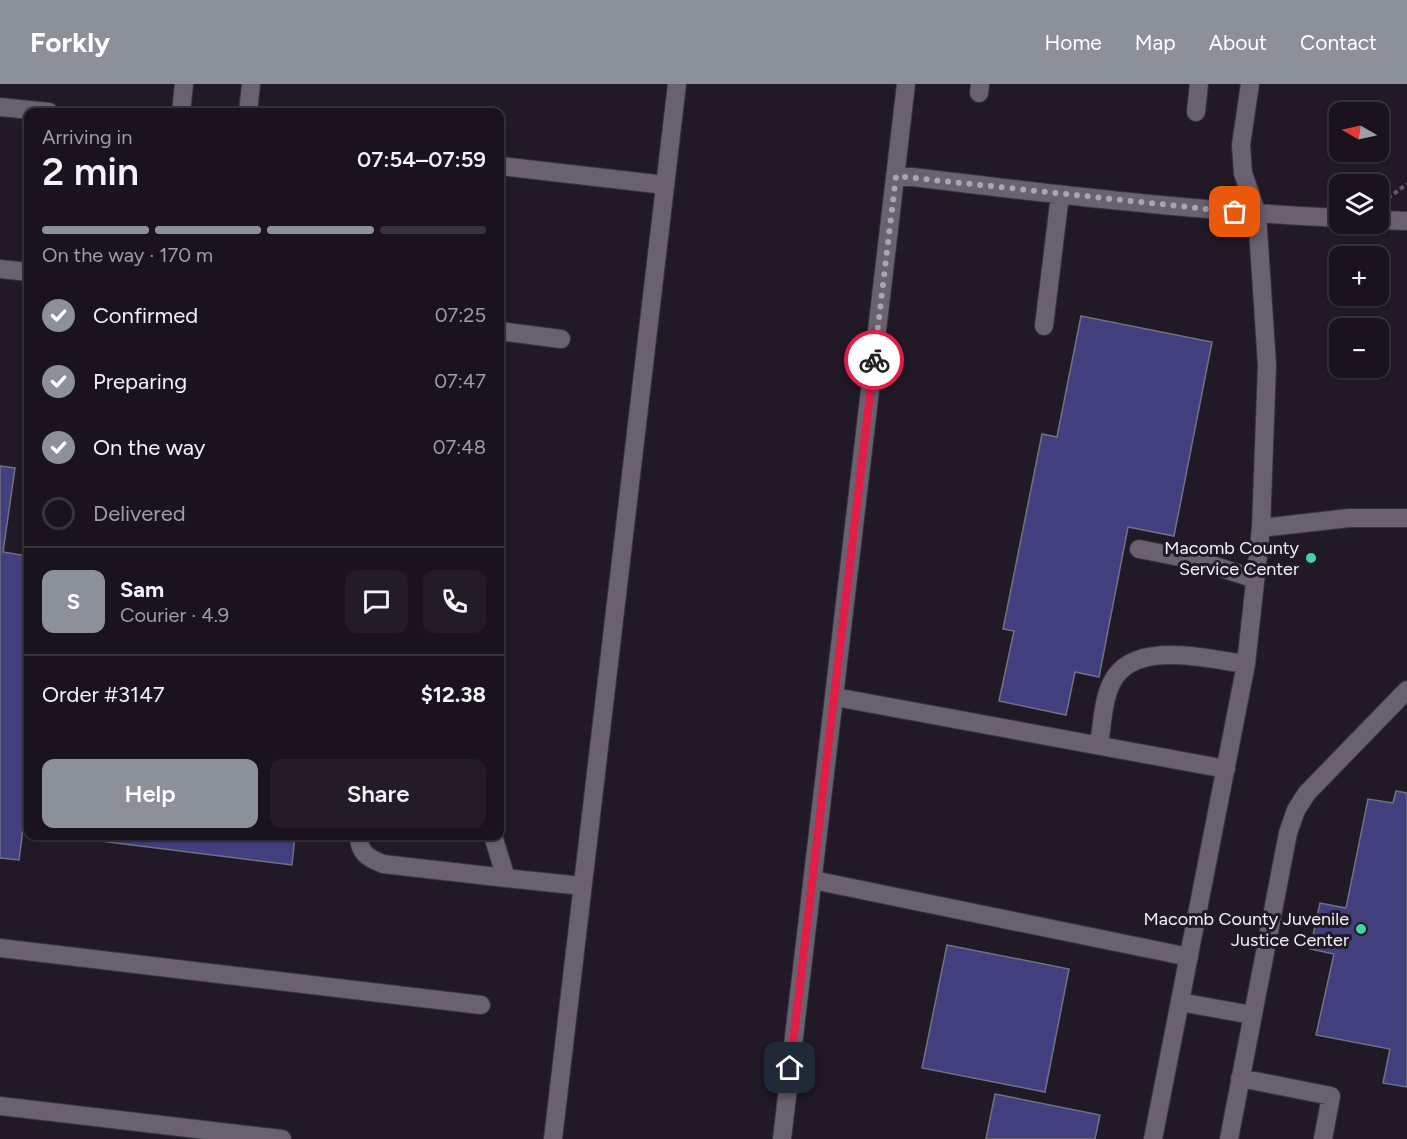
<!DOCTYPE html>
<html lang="en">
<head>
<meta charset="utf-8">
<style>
	body { margin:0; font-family:Figtree,sans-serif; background:#231c26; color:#f1f3f6; height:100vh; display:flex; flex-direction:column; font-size:22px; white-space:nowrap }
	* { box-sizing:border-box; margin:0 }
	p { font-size:20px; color:#9f9ea4 }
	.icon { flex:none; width:33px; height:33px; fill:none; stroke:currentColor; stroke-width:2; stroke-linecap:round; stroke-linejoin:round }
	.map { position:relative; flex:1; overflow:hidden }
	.drawer { position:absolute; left:24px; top:24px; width:480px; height:732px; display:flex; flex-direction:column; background:#1a131d; border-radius:12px; box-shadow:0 2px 4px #0004,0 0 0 2px #38323b }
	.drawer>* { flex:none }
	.needle { width:39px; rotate:279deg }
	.buttons { position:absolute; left:1329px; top:18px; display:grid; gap:12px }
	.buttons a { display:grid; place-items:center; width:60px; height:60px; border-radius:12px; background:#1a131d; box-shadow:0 2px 4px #0004,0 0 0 2px #38323b; font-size:30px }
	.pin { position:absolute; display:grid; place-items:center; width:51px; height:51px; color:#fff; margin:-26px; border-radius:12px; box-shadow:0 3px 9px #0006 }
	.courier { position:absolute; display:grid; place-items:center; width:60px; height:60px; margin:-30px; border:4px solid #e11d48; border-radius:50%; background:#fff; color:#222; box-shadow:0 2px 8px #0007 }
	.headline em { font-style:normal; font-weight:600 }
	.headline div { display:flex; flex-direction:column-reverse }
	.headline { display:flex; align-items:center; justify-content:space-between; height:102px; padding:0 18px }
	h1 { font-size:39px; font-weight:600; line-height:45px }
	.bar { display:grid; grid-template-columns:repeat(4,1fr); gap:9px 6px; align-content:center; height:72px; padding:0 18px }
	.bar i { height:8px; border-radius:4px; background:#38323b }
	.bar .current { background:#8c9099 }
	.bar p { grid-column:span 4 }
	.line { display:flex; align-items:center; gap:15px; padding:0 18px; border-top:2px solid #38323b }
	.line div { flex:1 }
	.round { display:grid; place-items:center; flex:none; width:63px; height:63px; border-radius:12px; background:#231c26 }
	ol { padding:0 18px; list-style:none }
	li { display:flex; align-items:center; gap:18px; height:66px }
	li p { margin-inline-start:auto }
	li .icon { padding:6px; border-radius:50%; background:#8c9099; color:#fff; stroke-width:4 }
	li:last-child { color:#9f9ea4 }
	li i { width:33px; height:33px; border:3px solid #38323b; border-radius:50% }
	.action { display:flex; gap:12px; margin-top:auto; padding:12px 18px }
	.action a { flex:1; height:69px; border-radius:12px; background:#8c9099; color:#fff; font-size:24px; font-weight:600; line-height:69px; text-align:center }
	.action a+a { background:#231c26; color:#f1f3f6 }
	header { display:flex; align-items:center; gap:36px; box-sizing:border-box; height:84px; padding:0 30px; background:#8c9099; color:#fff }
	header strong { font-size:28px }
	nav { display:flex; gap:33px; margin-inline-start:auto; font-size:21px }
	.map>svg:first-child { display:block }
</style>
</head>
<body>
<header>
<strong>Forkly</strong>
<nav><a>Home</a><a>Map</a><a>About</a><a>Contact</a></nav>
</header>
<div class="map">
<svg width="1407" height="1055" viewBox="0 0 1407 1055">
	<rect width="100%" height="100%" fill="#221927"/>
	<path fill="#413f7e" stroke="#707183" stroke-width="1.5" d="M1081,232L1212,258L1174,452L1128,443L1099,593L1075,588L1066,631L999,617L1014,547L1003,545L1042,350L1057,353Z
		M0,382L15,384L3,468L27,472L28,461V706L19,776L0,774Z
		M1396,707L1407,709V1003L1383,999L1390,965L1316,951L1334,870L1310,865L1320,819L1346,824L1368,715L1393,719Z
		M60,752H295L292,781Z
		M947,861L1069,885L1045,1008L922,984Z
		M995,1010L1100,1031L1095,1055H986Z"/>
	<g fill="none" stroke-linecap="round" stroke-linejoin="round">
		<g stroke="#3a343f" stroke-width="20">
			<path id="minor" d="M979,9L980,0
				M0,23L49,28
				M181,28L184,0
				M248,28L251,0
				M1196,28L1199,0
				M500,82L665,101
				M896,91C1043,109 1191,127 1340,134
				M1378,136L1407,137
				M0,185L28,188
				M1044,242L1060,111
				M500,247L561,255
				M1261,444L1349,434H1407
				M1139,465L1200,477L1255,495
				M835,613L1226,685
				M1099,661C1102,642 1103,615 1112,598C1134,555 1207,575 1246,580
				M359,752C359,769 368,774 383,780L506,794L493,752
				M506,794L582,802
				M813,796L1189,873
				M0,864L481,921
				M1180,918L1252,931
				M1240,994L1331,1012L1323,1055
				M0,1022L282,1055
				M553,1055L677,0
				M782,1055L906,0
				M1153,1055L1246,580L1261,444L1267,281L1257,130L1243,89L1241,61L1250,0
				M1229,1055L1288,749L1296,726L1307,709L1407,606"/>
		</g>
		<path stroke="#615a66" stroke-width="4" stroke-dasharray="4.5 3" stroke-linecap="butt" d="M1388,114L1407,100"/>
		<use href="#minor" stroke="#696070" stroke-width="18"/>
	</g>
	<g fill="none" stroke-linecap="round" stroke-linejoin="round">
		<path stroke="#aba5b0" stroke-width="6" stroke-dasharray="0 10.8" d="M874,276L896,92L1235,128"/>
		<path stroke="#e11d48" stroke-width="8" d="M790,984L874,276"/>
	</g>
	<g fill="#42d4a1" stroke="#221927" stroke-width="2">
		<circle cx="1311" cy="474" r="6"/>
		<circle cx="1361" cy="845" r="6"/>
	</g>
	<g text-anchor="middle" stroke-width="6" stroke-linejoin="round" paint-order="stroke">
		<g font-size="18" fill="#f5f0f9" stroke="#221927" text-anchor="end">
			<text x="1299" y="470">Macomb County<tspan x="1299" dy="21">Service Center</tspan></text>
			<text x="1349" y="841">Macomb County Juvenile<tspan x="1349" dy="21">Justice Center</tspan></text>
		</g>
	</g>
</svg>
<div class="buttons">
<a><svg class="needle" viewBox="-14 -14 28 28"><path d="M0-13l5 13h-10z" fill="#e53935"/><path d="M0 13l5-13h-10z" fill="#9f9ea4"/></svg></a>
<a><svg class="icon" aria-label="layers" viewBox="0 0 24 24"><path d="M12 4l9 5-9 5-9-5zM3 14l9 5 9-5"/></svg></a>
<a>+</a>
<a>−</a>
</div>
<div class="pin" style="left:1235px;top:128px;background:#ea580c"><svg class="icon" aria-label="bag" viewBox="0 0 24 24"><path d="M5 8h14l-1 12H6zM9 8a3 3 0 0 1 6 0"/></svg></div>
<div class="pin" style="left:790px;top:984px;background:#1f2937"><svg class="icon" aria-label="home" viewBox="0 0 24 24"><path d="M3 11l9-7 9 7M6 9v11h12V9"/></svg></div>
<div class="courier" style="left:874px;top:276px"><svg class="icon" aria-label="bike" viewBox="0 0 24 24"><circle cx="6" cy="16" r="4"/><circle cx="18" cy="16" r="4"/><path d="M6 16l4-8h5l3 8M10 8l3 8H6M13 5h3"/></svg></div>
<section class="drawer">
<div class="headline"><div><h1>2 min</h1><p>Arriving in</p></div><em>07:54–07:59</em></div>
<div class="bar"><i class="current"></i><i class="current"></i><i class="current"></i><i></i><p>On the way · 170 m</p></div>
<ol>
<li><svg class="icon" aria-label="check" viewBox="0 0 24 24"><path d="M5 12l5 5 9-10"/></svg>Confirmed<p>07:25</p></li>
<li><svg class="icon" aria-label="check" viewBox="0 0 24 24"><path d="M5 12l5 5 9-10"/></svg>Preparing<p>07:47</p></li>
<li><svg class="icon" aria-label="check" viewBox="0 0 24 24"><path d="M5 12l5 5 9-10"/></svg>On the way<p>07:48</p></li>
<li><i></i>Delivered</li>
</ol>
<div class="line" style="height:108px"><b class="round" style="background:#8c9099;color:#fff">S</b><div><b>Sam</b><p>Courier · 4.9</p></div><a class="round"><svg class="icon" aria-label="chat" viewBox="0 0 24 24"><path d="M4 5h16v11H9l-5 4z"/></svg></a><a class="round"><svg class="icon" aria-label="phone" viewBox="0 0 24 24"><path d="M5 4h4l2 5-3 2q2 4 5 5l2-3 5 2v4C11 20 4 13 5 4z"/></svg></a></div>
<div class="line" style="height:78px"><div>Order #3147</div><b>$12.38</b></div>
<div class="action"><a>Help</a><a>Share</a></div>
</section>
</div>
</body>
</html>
